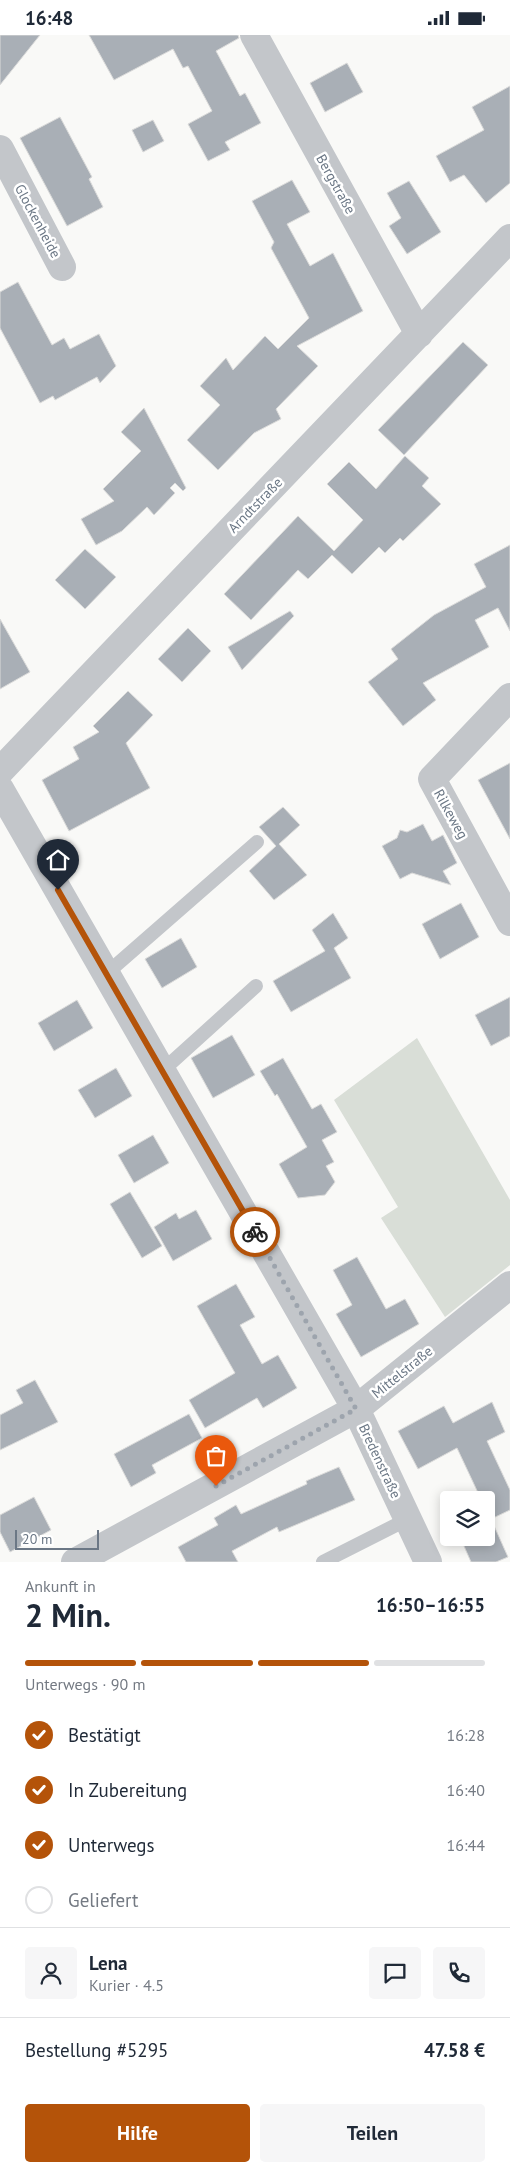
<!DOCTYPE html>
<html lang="de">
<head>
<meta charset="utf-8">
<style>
	body { margin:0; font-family:"PT Sans",sans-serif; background:#f6f6f7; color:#1f2937; height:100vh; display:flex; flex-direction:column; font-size:19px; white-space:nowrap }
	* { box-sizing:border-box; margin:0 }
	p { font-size:16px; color:#747a83 }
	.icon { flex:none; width:28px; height:28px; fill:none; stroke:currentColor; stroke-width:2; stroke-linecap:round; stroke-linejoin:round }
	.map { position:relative; height:1527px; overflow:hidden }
	.panel { display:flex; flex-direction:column; background:#fff; flex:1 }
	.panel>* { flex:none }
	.tools { position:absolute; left:440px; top:1456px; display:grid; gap:10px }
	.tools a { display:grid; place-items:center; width:55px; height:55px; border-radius:5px; background:#fff; box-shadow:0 2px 12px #0003; font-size:25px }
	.scale { position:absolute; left:15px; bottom:12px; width:84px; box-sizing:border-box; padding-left:5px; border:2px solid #6b7785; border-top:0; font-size:14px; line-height:18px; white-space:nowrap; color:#6b7785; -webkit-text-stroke:4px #fff; paint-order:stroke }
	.pin { position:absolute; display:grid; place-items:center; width:42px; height:42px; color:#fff; margin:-51px -21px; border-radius:50% 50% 50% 0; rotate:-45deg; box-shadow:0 0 5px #0007 }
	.pin .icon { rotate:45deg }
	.courier { position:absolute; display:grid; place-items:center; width:50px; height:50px; margin:-25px; border:4px solid #b45309; border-radius:50%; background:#fff; color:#222; box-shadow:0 1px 6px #0007 }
	.headline em { font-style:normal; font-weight:700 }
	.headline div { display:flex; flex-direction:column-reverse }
	.headline { display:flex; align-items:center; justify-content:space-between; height:85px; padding:0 25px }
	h1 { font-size:32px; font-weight:700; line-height:38px }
	.bar { display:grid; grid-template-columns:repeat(4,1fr); gap:8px 5px; align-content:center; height:60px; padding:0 25px }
	.bar i { height:6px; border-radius:4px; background:#e0e1e3 }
	.bar .active { background:#b45309 }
	.bar p { grid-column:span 4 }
	.line { display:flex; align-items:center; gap:12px; padding:0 25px; border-top:1px solid #e0e1e3 }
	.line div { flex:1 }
	.round { display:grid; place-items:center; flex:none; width:52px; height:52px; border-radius:5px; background:#f6f6f7 }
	ol { padding:0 25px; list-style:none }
	li { display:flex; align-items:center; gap:15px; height:55px }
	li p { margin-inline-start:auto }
	li .icon { padding:5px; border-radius:50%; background:#b45309; color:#fff; stroke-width:4 }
	li:last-child { color:#747a83 }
	li i { width:28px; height:28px; border:2px solid #e0e1e3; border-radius:50% }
	.action { display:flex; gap:10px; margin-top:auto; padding:10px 25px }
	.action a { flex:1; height:58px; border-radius:5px; background:#b45309; color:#fff; font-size:20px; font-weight:700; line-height:58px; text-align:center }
	.action a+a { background:#f6f6f7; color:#1f2937 }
	.status { display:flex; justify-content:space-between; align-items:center; height:35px; padding:0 25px; background:#fff; direction:ltr }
	.status svg { height:14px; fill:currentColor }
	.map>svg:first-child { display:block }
</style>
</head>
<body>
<div class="status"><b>16:48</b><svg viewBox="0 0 49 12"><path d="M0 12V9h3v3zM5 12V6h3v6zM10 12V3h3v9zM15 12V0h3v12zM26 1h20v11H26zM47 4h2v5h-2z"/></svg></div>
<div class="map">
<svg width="510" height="1527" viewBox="0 0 510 1527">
	<rect width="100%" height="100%" fill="#f9f9f7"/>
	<path fill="#d9ded7" d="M417,1003L510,1165V1230L445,1282L381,1183L398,1172L334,1065Z"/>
	<path fill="#a9afb6" stroke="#dbdbda" d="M0,0H40L0,50Z
		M89,0H238L239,3L216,16L240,61L245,58L261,88L225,107L230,115L208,126L188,89L212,76L188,31L183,33L173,14L114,45Z
		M347,28L363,57L325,77L310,48Z
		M510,51V148L486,168L464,140L450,147L436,121L484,95L472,72Z
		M60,82L92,142L89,144L103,172L67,191L20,103Z
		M153,85L164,106L143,117L132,95Z
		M292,145L310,177L287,189L310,231L333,218L363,276L297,311L318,331L276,374L281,384L254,398L218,435L187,405L220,370L200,351L226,323L233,335L265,301L278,314L309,283L271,213L274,207L252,166Z
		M409,146L441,197L407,219L389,191L401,183L387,158Z
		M18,247L52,310L64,303L70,314L99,299L116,331L100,348L97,342L55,365L53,361L40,368L0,293V257Z
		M463,307L488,330L404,420L378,395Z
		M144,373L186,453L183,456L175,448L170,453L175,458L154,480L147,472L122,496L96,510L81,484L114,466L103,454L141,416L121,397Z
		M405,421L429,443L422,451L441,469L403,506L400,503L385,518L379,512L352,539L332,520L308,544L298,535L251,585L224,559L298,481L334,516L363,485L327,449L349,427L376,454Z
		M510,510V596L498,573L475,585L489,612L423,648L436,665L403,691L368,647L398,624L391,614L434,580L486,552L474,529Z
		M85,514L116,542L85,574L55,545Z
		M290,576L294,581L242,635L228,612Z
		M0,584L30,637L0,654Z
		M188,593L211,616L182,647L158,624Z
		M128,656L153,680L126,708L150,753L69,796L42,745L79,724L73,712L99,697L93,691Z
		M510,728V804L478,745Z
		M283,772L300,790L279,809L307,840L274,865L249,836L276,811L259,792Z
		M423,789L432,806L443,800L457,828L443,836L451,850L412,838L400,844L382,811L397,803L400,795L407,797Z
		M461,868L479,902L440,924L422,889Z
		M333,878L348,903L334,913L351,943L291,977L273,946L325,916L312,895Z
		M181,903L197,932L162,953L145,924Z
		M510,962V1001L491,1011L475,980Z
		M77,965L93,993L54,1016L38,988Z
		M232,1000L255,1040L213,1063L191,1023Z
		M283,1023L312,1074L321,1069L337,1097L322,1105L334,1127L326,1131L335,1147L325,1160L298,1163L279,1129L307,1112L277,1059L275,1061L260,1036Z
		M116,1033L132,1061L95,1083L78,1055Z
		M153,1100L169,1128L134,1148L118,1120Z
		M130,1157L162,1211L142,1223L110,1169Z
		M196,1175L212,1204L173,1226L154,1192L176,1178L179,1184Z
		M357,1222L386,1274L405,1264L419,1289L361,1322L336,1279L352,1270L333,1235Z
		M236,1249L255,1282L240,1290L262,1329L278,1320L297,1353L263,1373L257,1363L205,1393L189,1365L235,1338L197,1271Z
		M35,1345L58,1387L0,1415V1380L23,1368L16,1355Z
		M492,1367L505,1397L487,1406L510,1455V1475L491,1484L508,1522L496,1527H471L460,1502H486V1465H474L480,1462L457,1413L418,1434L398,1396L444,1371L453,1388Z
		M189,1379L202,1403L152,1430L156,1438L131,1452L114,1419Z
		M339,1432L355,1465L279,1497L277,1492L232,1516L238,1527H186L178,1512L218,1490L214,1483L236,1470L241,1479L307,1449L306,1446Z
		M34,1462L51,1495L10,1517L0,1497V1480Z"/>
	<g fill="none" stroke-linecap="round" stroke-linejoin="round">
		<path stroke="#c3c6ca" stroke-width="14" d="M106,939L257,807
			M162,1036L256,951
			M323,1527L408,1484"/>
		<path stroke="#c3c6ca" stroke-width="28" d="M254,0L419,299
			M0,114L62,232
			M510,662L432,744L510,887
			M0,736L510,203
			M0,754L356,1374L428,1527
			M75,1527L356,1374L510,1250"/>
	</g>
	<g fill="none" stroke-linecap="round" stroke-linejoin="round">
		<path stroke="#9da4ad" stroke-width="5" stroke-dasharray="0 9" d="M216,1451L356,1374L255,1197"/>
		<path stroke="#b45309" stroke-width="6" d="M58,855L255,1197"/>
	</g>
	<g text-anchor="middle" stroke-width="5" stroke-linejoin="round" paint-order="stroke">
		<g font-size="14" fill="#6b7785" stroke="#fff">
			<text transform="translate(336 149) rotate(61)" y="5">Bergstraße</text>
			<text transform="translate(38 186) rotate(62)" y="5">Glockenheide</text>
			<text transform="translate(255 470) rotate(-46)" y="5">Arndtstraße</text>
			<text transform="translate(451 779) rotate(61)" y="5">Rilkeweg</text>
			<text transform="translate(402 1337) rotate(-39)" y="5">Mittelstraße</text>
			<text transform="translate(380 1426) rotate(65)" y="5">Bredenstraße</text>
		</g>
	</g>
</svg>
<div class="tools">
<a><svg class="icon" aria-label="layers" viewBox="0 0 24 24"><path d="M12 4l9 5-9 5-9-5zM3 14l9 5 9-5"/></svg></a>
</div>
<div class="scale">20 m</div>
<div class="pin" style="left:216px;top:1451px;background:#ea580c"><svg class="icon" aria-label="bag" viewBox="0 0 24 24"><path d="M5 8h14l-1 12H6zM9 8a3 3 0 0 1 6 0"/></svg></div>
<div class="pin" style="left:58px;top:855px;background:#1f2937"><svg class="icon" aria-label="home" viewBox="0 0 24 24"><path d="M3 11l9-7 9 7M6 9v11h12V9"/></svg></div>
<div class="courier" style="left:255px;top:1197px"><svg class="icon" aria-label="bike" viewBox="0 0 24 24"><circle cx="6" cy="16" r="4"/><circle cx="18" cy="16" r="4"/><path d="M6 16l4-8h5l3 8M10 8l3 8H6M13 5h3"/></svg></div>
</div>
<section class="panel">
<div class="headline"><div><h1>2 Min.</h1><p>Ankunft in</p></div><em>16:50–16:55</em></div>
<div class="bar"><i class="active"></i><i class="active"></i><i class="active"></i><i></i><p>Unterwegs · 90 m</p></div>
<ol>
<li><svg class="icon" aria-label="check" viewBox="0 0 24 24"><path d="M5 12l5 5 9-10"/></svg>Bestätigt<p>16:28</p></li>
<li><svg class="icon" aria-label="check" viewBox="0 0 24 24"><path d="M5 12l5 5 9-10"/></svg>In Zubereitung<p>16:40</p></li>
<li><svg class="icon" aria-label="check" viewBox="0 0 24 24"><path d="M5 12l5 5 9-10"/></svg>Unterwegs<p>16:44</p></li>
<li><i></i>Geliefert</li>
</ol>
<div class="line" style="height:90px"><a class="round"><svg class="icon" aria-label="person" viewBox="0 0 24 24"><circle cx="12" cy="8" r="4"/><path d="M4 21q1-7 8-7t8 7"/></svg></a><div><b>Lena</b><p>Kurier · 4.5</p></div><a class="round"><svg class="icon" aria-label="chat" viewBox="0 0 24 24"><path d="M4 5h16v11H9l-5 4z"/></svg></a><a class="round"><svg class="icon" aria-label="phone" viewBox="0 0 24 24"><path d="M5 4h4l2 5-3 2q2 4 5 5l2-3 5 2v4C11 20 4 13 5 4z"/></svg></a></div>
<div class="line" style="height:65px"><div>Bestellung #5295</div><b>47.58 €</b></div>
<div class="action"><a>Hilfe</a><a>Teilen</a></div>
</section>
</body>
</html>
